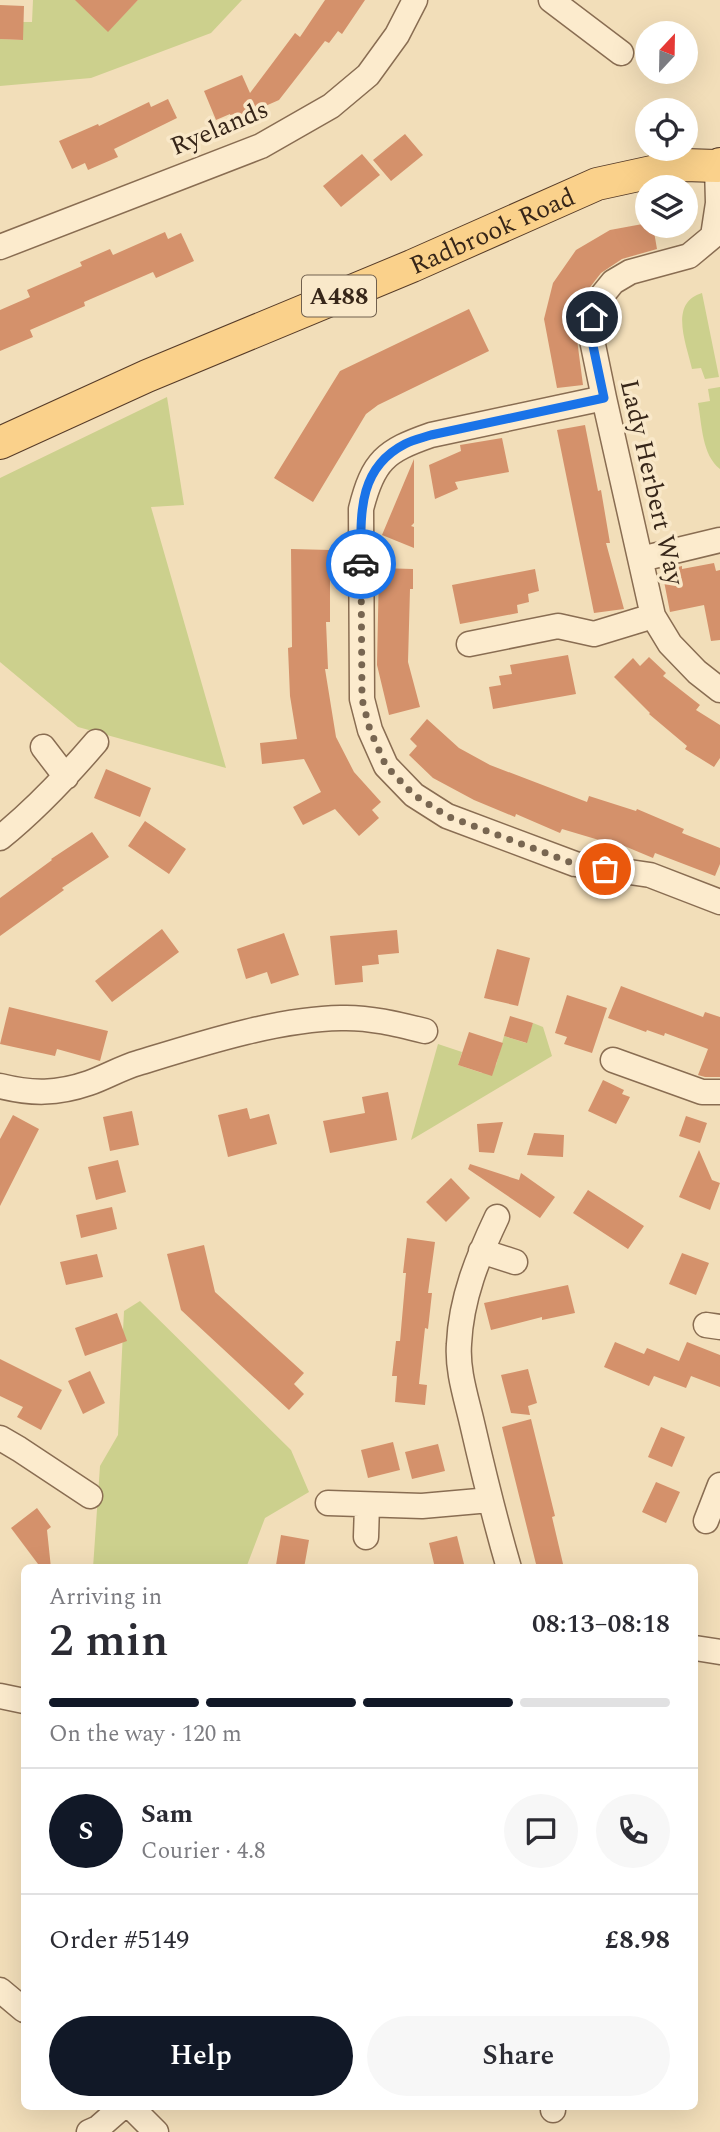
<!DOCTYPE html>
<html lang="en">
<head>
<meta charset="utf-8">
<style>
	body { margin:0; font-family:Spectral,serif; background:#f7f7f7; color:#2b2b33; height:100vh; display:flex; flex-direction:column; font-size:26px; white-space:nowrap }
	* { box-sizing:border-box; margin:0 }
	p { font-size:23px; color:#7c7c81 }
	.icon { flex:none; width:38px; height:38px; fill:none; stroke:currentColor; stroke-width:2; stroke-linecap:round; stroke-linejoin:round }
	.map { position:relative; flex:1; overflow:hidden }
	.panel { position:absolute; left:21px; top:1564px; width:677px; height:546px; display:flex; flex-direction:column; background:#fff; border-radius:10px; box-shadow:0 7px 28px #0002 }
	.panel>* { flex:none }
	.needle { width:46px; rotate:22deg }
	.controls { position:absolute; left:635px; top:21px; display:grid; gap:14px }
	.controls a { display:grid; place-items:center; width:63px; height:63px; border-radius:50%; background:#fff; box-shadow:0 7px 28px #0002; font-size:35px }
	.pin { position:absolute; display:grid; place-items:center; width:60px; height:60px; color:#fff; margin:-30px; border:4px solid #fff; border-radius:50%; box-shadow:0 2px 7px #0007 }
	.courier { position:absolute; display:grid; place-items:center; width:70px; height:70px; margin:-35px; border:5px solid #1a73e8; border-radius:50%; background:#fff; color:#222; box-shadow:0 2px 9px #0007 }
	.head em { font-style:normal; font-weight:600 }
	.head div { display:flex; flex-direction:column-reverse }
	.head { display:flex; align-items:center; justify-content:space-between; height:119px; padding:0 28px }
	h1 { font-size:46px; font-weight:600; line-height:52px }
	.bar { display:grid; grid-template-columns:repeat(4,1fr); gap:10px 7px; align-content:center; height:84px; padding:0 28px }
	.bar i { height:9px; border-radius:5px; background:#e1e1e2 }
	.bar .selected { background:#111827 }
	.bar p { grid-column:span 4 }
	.line { display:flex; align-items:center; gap:18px; padding:0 28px; border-top:2px solid #e1e1e2 }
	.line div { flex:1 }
	.round { display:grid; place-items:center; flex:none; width:74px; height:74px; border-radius:37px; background:#f7f7f7 }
	.button { display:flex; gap:14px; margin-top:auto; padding:14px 28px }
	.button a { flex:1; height:80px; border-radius:42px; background:#111827; color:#fff; font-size:28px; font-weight:600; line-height:80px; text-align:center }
	.button a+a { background:#f7f7f7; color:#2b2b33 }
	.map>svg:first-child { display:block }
</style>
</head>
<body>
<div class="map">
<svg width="720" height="2132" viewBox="0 0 720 2132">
	<rect width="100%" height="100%" fill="#f2deb9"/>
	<path fill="#ccd08d" d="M33,0H83L108,31L138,0H242L211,33L91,78L0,86V39L22,40L23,22H32Z
		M702,293L719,377L705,379L701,368L692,369C687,345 668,303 702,293Z
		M720,387V469C702,455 702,425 698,403L710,401L708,389Z
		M167,397L184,505L151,507L226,768L78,727L0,662V478Z
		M533,1023L543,1027L552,1056L411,1140L438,1044L462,1052L458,1065L482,1073L496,1065L504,1036L526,1043Z
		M140,1301L291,1450L309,1492L265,1518L246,1568H93L100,1466L118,1435L124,1311Z"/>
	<path fill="#d4916b" d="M75,0H138L108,32Z
		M325,0H365L342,34L338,31L329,43L325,41L279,100L227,123L231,117L230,114L216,120L204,91L242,75L250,93L295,33L300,37Z
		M0,5L24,6L23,40L0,39Z
		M168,99L177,118L114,149L118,157L88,170L85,163L72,169L59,141L98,124L99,126L149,102L151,107Z
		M405,134L423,155L391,181L373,160Z
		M362,154L380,175L341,207L323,186Z
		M648,223V226H653L657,249L622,259L601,273L587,291L586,290L578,312L576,332L583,385L557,388L544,319L553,283L576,250L610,230Z
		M165,232L168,239L181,233L194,261L156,278L153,272L84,302L85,306L30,330L33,337L0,351V310L30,297L27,290L82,266L80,262L110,249L113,255Z
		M469,309L489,351L378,405L366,414L313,502L274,478L340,371Z
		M585,425L598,491L601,490L610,543H606L624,609L594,613L557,430Z
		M502,438L509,472L455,482L458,489L435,499L429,465L461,451L460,445Z
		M414,459V523L411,526L414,527V548L382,535Z
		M291,549L330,550V622H326L328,669H325L336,737L354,772L381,802L372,810L379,818L359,836L335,809L303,825L293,807L321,792L304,759L262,764L260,743L297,739L290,696L288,648L292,647Z
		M714,563L716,571L720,570V640L711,641L704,605L670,612L662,571L682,566V569Z
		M379,568L413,569V589H410L408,662L420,707L389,715L377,665Z
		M535,569L539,591L528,594L529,602L517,605L518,613L460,624L452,585Z
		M568,655L576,694L493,709L489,687L501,685L499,676L512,674L510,665Z
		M649,657L666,673L663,676L700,705L696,710L720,725V758L714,767L685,749L687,746L649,714L650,713L614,677L633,658L640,666Z
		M427,719L459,748L490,765L587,802L589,796L636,811L637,809L684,829L682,833L720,848V864L715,876L655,853L653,858L610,840L609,843L562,829L560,833L516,814L515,817L474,800L433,778L409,755L417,746L410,739Z
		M106,769L151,788L140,817L94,798Z
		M145,821L186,849L169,874L128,846Z
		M92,832L109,857L62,888L64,890L0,936V898L52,860L51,859Z
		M162,929L179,952L112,1002L95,981Z
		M397,930L399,953L378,955L379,964L362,966L363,982L335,985L330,936Z
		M284,933L299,975L271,984L267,972L246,979L237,949Z
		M497,949L530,958L518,1006L484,998Z
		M621,986L703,1017L705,1012L720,1017V1077H705L698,1075L708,1049L665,1033L664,1036L647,1030L646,1032L608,1018Z
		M567,995L607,1008L592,1053L564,1044L567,1037L555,1033Z
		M9,1007L108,1031L100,1061L57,1049L55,1056L0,1044Z
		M510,1016L533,1023L527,1043L504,1036Z
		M469,1032L503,1043L492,1076L458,1065Z
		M603,1080L624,1090L622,1094L630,1097L616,1124L588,1111Z
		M388,1092L397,1140L330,1153L323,1121L365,1113L362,1097Z
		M247,1108L250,1119L269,1114L277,1144L228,1157L218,1115Z
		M132,1111L139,1145L110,1151L103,1117Z
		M13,1115L39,1129L0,1206V1139Z
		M686,1116L707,1123L700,1143L679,1136Z
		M503,1122L494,1153L479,1152L477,1124Z
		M534,1133L564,1135L563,1157L527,1155Z
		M699,1150L712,1180L720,1183L710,1210L679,1197Z
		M118,1160L126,1192L96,1200L88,1167Z
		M470,1164L519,1180L521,1173L555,1197L540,1218L468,1169Z
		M451,1178L470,1198L446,1222L426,1202Z
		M588,1190L644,1226L628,1249L573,1213Z
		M112,1207L117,1229L81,1238L76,1215Z
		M407,1238L435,1242L428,1293H432L428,1329L425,1328L419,1384L427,1385L425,1405L395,1402L397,1376H392L396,1341H400L406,1273H403Z
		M204,1245L215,1292L304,1373L294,1384L304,1394L289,1410L181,1310L167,1254Z
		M682,1253L709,1263L696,1295L669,1284Z
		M97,1254L103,1277L66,1285L60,1262Z
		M568,1285L575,1313L542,1320V1317L491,1330L484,1303Z
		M117,1313L127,1341L85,1356L75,1328Z
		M615,1342L644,1354L647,1348L679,1361L687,1342L720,1355V1387L691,1376L686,1388L654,1376L649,1386L604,1367Z
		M0,1359L62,1390L41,1430L17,1417L23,1407L0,1396Z
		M528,1369L537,1403L528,1406L530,1415L511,1413L501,1375Z
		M90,1371L105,1403L83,1414L68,1381Z
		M531,1419L555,1516L552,1517L564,1568H537L502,1427Z
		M661,1427L685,1437L672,1467L648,1457Z
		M393,1442L400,1470L368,1478L361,1450Z
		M438,1444L445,1471L412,1479L405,1452Z
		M656,1482L680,1492L666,1523L642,1512Z
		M37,1508L51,1527L47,1530L51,1568H41L11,1528Z
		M281,1535L309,1540L304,1568H283V1566L276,1565Z
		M457,1536L465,1568H435L429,1543Z"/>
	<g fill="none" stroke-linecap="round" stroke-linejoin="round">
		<g stroke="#896d52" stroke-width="27">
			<path id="minor" d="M551,0L621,53
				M717,166L718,203L713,236L689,256L630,272L613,282L600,298L592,317V340L604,398L653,616L670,644L697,672L720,690
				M0,247L261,146L331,106L368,75L397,35L415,0
				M604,398L431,435C385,451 373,461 361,509L362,699L370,730L386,766L414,795L447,816L575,864L650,875L720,902
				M641,559L720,540
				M469,644L558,626L594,634L653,616
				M43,747L66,777
				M0,838C36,809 66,777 96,742
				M613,1060L702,1092H720
				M0,1086C32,1094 57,1094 89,1083C106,1077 121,1068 138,1063C200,1044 277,1019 341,1018C369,1017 397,1024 425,1031
				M497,1217C478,1257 461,1298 459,1344C457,1370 466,1397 472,1423C483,1471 495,1520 509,1568
				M481,1251L515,1262
				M706,1325L720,1327
				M0,1438L19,1449L90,1496
				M328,1503L422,1506L490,1500
				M706,1521L720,1485
				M366,1537L367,1505
				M695,1648L720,1652
				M0,1696L24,1701
				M0,1990L24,2010
				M131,2107L156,2132
				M553,2107V2110
				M89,2132L98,2128L122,2107"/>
		</g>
		<g stroke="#563b28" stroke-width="34">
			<g id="major">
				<path id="s1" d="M0,443L147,376L412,266L597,184L684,165L717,166L720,164"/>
			</g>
		</g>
		<use href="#minor" stroke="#fcebcd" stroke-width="24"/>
		<use href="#major" stroke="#fad18b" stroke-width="32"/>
	</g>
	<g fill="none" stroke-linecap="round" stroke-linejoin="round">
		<path stroke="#786651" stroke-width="7" stroke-dasharray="0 12.6" d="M361,564L362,699L370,730L386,766L414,795L447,816L575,864L605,869"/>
		<path stroke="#1a73e8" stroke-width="9" d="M361,564C361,518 356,469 405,444C413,440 422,438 431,435L604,398L592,341V317"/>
	</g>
	<g text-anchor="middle" stroke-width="7" stroke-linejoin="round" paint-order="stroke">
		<rect fill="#f9e8c9" stroke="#71604e" stroke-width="2" x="302" y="275.5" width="74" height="41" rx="5"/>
		<g font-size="24" font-weight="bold" fill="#372619">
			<text x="339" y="304">A488</text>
		</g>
		<g font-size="26" fill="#372619" stroke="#f9e8c9">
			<text transform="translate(219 127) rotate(-23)" y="9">Ryelands</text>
			<text dy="9" stroke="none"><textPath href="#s1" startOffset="536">Radbrook Road</textPath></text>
			<text transform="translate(653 482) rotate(77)" y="9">Lady Herbert Way</text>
		</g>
	</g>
</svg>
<div class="controls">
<a><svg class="needle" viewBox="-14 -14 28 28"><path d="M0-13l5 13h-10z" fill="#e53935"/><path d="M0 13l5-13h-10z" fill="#7c7c81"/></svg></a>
<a><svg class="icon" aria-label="locate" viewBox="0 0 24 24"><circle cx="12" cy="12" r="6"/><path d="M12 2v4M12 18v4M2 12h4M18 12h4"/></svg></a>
<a><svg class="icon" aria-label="layers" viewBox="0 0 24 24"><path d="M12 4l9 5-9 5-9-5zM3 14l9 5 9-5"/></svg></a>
</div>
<div class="pin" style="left:605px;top:869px;background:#ea580c"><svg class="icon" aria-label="bag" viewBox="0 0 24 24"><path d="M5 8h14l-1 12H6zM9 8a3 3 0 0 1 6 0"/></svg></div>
<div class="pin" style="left:592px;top:317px;background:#1f2937"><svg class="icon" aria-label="home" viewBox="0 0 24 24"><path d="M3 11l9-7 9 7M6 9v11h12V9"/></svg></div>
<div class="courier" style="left:361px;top:564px"><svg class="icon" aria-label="car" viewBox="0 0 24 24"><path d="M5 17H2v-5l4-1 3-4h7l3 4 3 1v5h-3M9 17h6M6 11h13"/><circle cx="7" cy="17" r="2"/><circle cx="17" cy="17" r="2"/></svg></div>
<section class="panel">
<div class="head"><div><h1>2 min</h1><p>Arriving in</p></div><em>08:13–08:18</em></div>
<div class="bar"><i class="selected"></i><i class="selected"></i><i class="selected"></i><i></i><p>On the way · 120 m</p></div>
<div class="line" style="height:126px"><b class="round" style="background:#111827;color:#fff">S</b><div><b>Sam</b><p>Courier · 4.8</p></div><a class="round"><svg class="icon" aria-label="chat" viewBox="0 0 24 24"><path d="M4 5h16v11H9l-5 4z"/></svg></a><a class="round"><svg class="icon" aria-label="phone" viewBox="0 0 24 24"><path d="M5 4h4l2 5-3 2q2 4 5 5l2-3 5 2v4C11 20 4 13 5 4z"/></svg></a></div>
<div class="line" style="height:91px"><div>Order #5149</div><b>£8.98</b></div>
<div class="button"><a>Help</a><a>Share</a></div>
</section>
</div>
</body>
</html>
